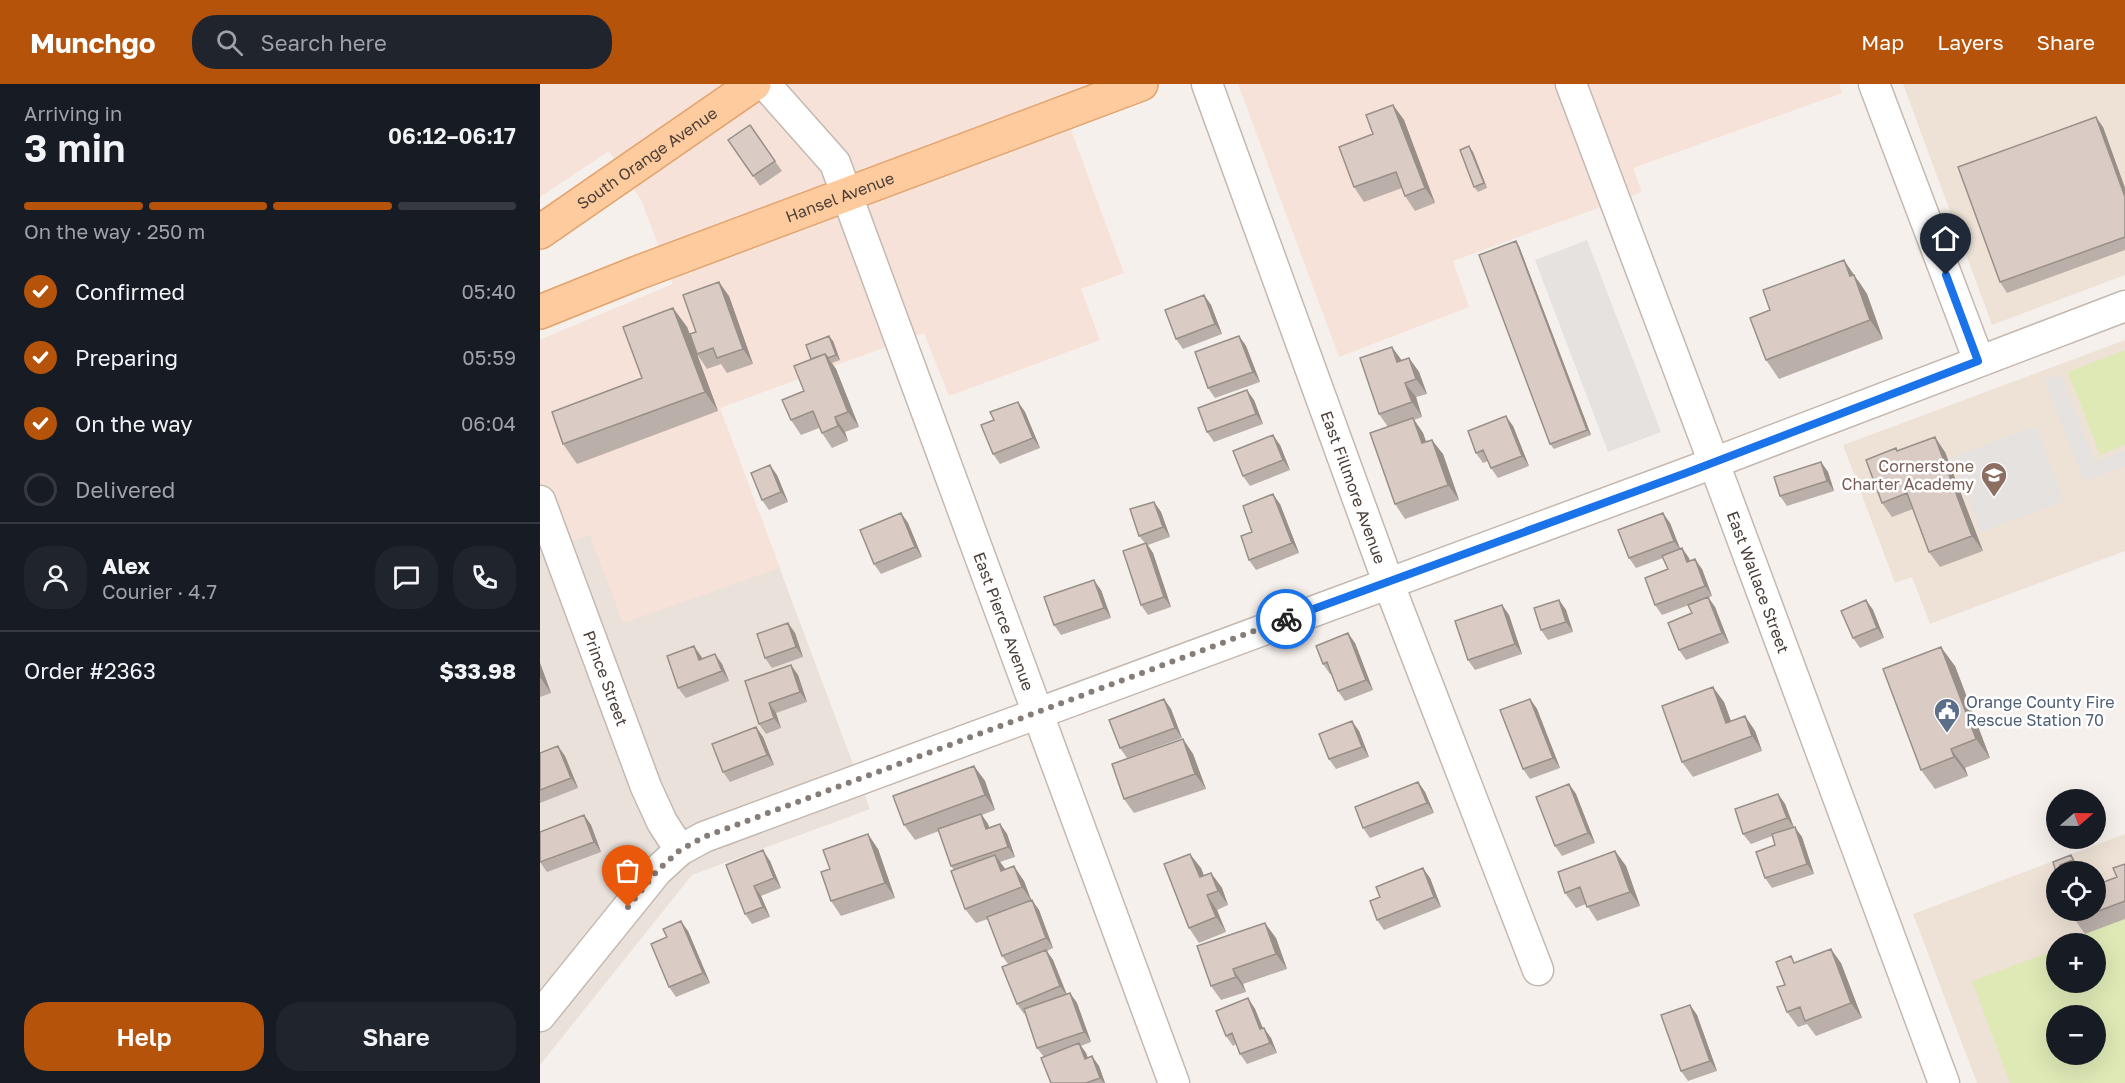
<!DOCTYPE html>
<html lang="en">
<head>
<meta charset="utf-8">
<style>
	body { margin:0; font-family:"Golos Text",sans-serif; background:#20242c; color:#f1f3f6; height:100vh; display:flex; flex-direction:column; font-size:22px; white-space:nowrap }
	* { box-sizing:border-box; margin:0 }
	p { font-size:20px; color:#9ea1a6 }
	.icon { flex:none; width:33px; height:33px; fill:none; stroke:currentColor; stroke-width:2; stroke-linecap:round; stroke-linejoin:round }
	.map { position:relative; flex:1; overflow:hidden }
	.details { display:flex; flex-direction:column; background:#171b24; width:540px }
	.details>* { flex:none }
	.needle { width:39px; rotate:70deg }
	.controls { position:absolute; left:1506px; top:705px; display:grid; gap:12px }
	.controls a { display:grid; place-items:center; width:60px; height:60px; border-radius:50%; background:#171b24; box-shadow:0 6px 24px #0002; font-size:30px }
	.pin { position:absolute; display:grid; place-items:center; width:51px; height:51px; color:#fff; margin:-62px -26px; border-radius:50% 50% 50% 0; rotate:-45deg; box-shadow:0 0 6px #0007 }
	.pin .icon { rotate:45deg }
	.courier { position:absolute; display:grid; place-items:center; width:60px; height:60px; margin:-30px; border:4px solid #1a73e8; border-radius:50%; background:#fff; color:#222; box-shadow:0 2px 8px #0007 }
	.head em { font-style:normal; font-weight:600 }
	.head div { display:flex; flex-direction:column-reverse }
	.head { display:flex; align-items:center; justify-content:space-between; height:102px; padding:0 24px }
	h1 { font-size:39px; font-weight:600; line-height:45px }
	.bar { display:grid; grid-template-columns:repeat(4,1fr); gap:9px 6px; align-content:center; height:72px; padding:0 24px }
	.bar i { height:8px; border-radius:4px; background:#363941 }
	.bar .current { background:#b45309 }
	.bar p { grid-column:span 4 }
	.line { display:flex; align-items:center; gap:15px; padding:0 24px; border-top:2px solid #363941 }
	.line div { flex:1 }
	.round { display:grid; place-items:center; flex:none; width:63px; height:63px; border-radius:24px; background:#20242c }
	ol { padding:0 24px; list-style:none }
	li { display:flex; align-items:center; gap:18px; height:66px }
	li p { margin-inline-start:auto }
	li .icon { padding:6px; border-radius:50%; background:#b45309; color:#fff; stroke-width:4 }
	li:last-child { color:#9ea1a6 }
	li i { width:33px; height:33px; border:3px solid #363941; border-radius:50% }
	.button { display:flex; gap:12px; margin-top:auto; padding:12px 24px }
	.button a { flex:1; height:69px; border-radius:24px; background:#b45309; color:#fff; font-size:24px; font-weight:600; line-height:69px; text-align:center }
	.button a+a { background:#20242c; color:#f1f3f6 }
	header { display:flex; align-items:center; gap:36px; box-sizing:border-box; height:84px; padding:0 30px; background:#b45309; color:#fff }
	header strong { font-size:28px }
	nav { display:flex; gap:33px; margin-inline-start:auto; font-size:21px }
	.search { width:420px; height:54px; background:#20242c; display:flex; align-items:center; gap:15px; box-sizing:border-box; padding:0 21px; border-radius:24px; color:#9ea1a6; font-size:22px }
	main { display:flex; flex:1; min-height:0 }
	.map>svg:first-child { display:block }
</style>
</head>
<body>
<header>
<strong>Munchgo</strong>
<div class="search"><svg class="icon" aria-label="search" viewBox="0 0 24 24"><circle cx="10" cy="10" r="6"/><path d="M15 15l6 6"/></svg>Search here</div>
<nav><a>Map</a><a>Layers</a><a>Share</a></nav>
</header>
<main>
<section class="details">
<div class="head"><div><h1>3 min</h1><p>Arriving in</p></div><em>06:12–06:17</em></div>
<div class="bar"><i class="current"></i><i class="current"></i><i class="current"></i><i></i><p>On the way · 250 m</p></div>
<ol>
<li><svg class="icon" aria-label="check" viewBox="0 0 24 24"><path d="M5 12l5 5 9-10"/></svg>Confirmed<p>05:40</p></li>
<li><svg class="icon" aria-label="check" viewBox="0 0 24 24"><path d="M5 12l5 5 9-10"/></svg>Preparing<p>05:59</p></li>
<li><svg class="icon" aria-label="check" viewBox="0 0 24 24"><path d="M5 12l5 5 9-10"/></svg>On the way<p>06:04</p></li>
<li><i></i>Delivered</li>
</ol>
<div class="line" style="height:108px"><a class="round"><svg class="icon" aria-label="person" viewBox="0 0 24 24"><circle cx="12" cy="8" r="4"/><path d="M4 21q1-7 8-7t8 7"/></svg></a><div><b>Alex</b><p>Courier · 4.7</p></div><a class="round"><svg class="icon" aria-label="chat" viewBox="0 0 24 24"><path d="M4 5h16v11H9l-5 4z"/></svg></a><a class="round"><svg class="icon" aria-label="phone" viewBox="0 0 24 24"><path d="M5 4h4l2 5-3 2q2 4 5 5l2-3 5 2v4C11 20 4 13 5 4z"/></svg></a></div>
<div class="line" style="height:78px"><div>Order #2363</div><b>$33.98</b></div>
<div class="button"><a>Help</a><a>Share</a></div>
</section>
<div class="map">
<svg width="1585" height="999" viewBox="0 0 1585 999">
	<rect width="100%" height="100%" fill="#f6f0ec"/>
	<path fill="#e9e1da" d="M133,200L330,725L152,791L0,981V256Z"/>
	<path fill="#f6e2d8" d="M0,0H604L525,30L584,189L541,205L560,256L409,312L384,249L180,324L240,484L83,539L50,451L0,469V256L133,200L101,116L69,67L0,113Z
		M698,0H1299L1302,9L1093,84L1102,108L913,177L929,223L799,273Z"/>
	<path fill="#eee2d6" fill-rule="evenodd" d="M1363,0H1585V191L1452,241Z
		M1585,256V467L1390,540L1372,493L1355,499L1303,361Z
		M1585,750V999H1437L1373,830ZM1516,788H1556V826H1516ZM1516,860H1556V898H1516ZM1516,932H1556V970H1516Z"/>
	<path fill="#dee9b6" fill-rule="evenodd" d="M1585,266V361L1560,371L1528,288Z
		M1585,835V999H1470L1432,897L1516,866V898H1556V860L1533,859L1546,855L1545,850ZM1516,932H1556V970H1516Z"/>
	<path fill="#e5e2e0" d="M1047,156L1121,348L1068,368L995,176Z
		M1521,290L1555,378L1585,367V382L1544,398L1504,296Z
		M1496,342L1524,417L1441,448L1413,373Z"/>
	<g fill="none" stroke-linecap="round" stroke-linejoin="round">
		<g stroke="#c4b9b1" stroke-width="33">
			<g id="minor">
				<path id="s1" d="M225,0L295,79L634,999"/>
				<path id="s2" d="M667,0L848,498L998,886"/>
				<path id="s3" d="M1031,0L1183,403L1404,999"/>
				<path d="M1334,0L1439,277"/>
				<path id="s4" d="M0,417L106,703L122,738L140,766"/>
				<path d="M0,932L117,787L140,766L164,753L1147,389L1585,222"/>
			</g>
		</g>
		<g stroke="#e3a36d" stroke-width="36">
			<g id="major">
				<path id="s5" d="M0,148L214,0"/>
				<path id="s6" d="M0,228L97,189L601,0"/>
			</g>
		</g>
		<use href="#minor" stroke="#fff" stroke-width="30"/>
		<use href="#major" stroke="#fdcb9e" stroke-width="33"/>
	</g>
	<path fill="#bbafa9" d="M853,21L864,36L895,119L875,127L865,112L862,104L824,118L814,103L833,50Z
		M210,41L242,87L220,102L188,56Z
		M1563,43L1585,104V166L1467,209L1460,198Z
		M933,68L947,104L938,108L934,103Z
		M979,162L1051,351L1014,365L1010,360Z
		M1318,196L1327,210L1343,255L1239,295L1226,276Z
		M664,211L671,221L682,250L643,265L636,255Z
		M189,212L213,280L187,289L181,280L167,285L157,270L178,327L37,380L23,360L102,294L133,224L147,243L150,250L156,248Z
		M699,252L706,262L720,298L675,314L668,304Z
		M293,257L300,276L292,279L296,285L319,343L305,348L308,357L292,364L282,349L279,344L261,351L251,336L264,307L271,275Z
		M869,274L879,288L887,310L876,313L882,333L874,336L883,349L886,358L903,370L919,416L865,435L855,420L848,343L839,330L862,276Z
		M714,316L723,340L674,358L667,348Z
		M478,318L485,328L500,364L460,380L453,370L454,336Z
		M973,342L989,382L958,394L951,384L948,377L943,379L936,369Z
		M740,361L750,386L710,402L703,392Z
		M1358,367L1405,368L1443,467L1400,483L1389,468L1373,425L1352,433L1342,419Z
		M1281,378L1288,388L1294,407L1247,422L1240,412Z
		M237,391L248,418L229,426L222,416Z
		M614,418L621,428L630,453L608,461L613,469L631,523L608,531L601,521L605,459L599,452Z
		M740,420L759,469L716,486L709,476L712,448Z
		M361,429L368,439L382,473L341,490L334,480Z
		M1130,439L1140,465L1142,464L1150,477L1162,485L1172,512L1168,514L1175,523L1189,559L1146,576L1139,566L1152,529L1149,521L1122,531L1115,521L1128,485L1123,474L1096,484L1089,474Z
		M561,506L571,534L521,551L514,541Z
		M1019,516L1026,526L1033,548L1008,556L1001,546Z
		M1326,516L1333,526L1344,554L1320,564L1313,554Z
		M962,521L969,531L982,570L935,586L928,576Z
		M248,539L255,549L263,573L232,584L225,574Z
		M815,559L833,606L805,617L798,607L791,590H790L783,580Z
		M161,572L162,574L182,580L189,597L146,614L138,604Z
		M0,579L11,609L0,613Z
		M251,581L258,591L267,618L236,629L241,644L226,650L219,640L205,597Z
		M1415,582L1450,674L1425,684L1428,692L1395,705L1381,686Z
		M624,615L631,625L642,654L587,674L580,664Z
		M990,615L997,625L1020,684L990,695L983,685Z
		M1184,618L1191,637L1205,632L1215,647L1222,667L1153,693L1142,678Z
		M216,643L223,653L234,681L190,698L183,688Z
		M819,647L829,673L796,685L789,675Z
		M643,655L653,670L666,705L594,729L584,715Z
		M0,669L25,672L38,704L0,719Z
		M434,682L445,697L455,726L442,731L448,740L449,743L460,740L467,750L475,773L460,778L465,785L484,797L491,816L499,826L513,864L507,867L513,876L527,910L530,909L537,919L551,958L541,962L546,969L548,974L559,982L565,999H511L504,973L497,964L485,929L484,930L477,920L468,880L462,872L448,835L436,839L425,825L414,786L411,782L399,747L375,756L364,741Z
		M878,698L885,708L894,729L830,754L823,744Z
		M1029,700L1036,710L1055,759L1022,772L1015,762Z
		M1238,710L1245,720L1254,743L1262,753L1274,790L1232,804L1225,794L1235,761L1232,752L1211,760L1203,750Z
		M44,731L51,741L61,768L7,788L0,778Z
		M338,765L355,814L301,832L291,817Z
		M1075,767L1086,782L1100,822L1057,837L1046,820L1036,824L1025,809Z
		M1531,771L1542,788H1516L1513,778Z
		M230,777L241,804L221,812L230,833L212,840L205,830L186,781Z
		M1585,780V835L1545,850L1535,836L1577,793Z
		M661,784L664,792L671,789L682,804L688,821L677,826L686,848L659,859L649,844Z
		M890,794L901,823L844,846L837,836Z
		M148,847L170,899L136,913L129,903L127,853Z
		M736,854L747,885L703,900L706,908L681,916L671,902Z
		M1255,878L1301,879L1322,934L1276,952L1267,940L1258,943L1247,928L1245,901Z
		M708,914L715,925L723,944L731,954L737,969L707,980L700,970L696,960L693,962L686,952Z
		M1150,921L1157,931L1177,987L1148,997L1141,987Z"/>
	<path fill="#998f89" d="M853,21L864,36L895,119L885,104Z
		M1556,33L1563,43L1585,104V113Z
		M929,62L933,68L947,104L944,99Z
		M976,157L979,162L1051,351L1047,346Z
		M1304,176L1327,210L1343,255L1330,236L1310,192Z
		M179,198L189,212L213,280L203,265Z
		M664,211L671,221L682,250L675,240Z
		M133,224L147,243L178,327L165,308Z
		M289,252L293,257L300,276L296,271Z
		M699,252L706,262L720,298L713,288Z
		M852,263L863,278H857Z
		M285,270L296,285L319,343L308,328Z
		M869,274L879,288L887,310L876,295Z
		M865,299L876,313L882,333L872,318Z
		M707,306L714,316L723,340L716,330Z
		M478,318L485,328L500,364L493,354Z
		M966,332L973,342L989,382L982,372Z
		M295,333L305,348L308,357L298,342Z
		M873,334L883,349L892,374L882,359Z
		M733,351L740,361L750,386L743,376Z
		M1395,353L1405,368L1443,467L1432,452Z
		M892,356L903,370L919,416L908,401Z
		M1281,378L1288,388L1294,407L1287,397Z
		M230,381L237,391L248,418L241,408Z
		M733,410L740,420L759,469L752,459Z
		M614,418L621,428L630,453L623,443Z
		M361,429L368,439L382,473L375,463Z
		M1123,429L1130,439L1141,467L1134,457Z
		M606,459L613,469L631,523L624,513Z
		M1142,464L1149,474L1154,488L1147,478Z
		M1155,475L1162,485L1172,512L1165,502Z
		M554,496L561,506L571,534L564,524Z
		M1168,513L1175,523L1189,559L1182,549Z
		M1019,516L1026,526L1033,548L1026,538Z
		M1326,516L1333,526L1344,554L1337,544Z
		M962,521L969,531L982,570L975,560Z
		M248,539L255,549L263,573L256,563Z
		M808,549L815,559L833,606L826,596Z
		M154,562L161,572L166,586L159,576Z
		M1401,563L1415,582L1450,674L1436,655Z
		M175,570L182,580L189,597L182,587Z
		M0,579L11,609L0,593Z
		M251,581L258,591L267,618L260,608Z
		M1173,603L1184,618L1197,654L1186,639Z
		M624,615L631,625L642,654L635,644Z
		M990,615L997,625L1020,684L1013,674Z
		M229,619L236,629L241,644L234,634Z
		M1205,632L1215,647L1222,667L1212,652Z
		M812,637L819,647L829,673L822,663Z
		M216,643L223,653L234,681L227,671Z
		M643,655L653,670L666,705L655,690Z
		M18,662L25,672L38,704L31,694Z
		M1411,665L1425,684L1428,692L1414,673Z
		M434,682L445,697L455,726L445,711Z
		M878,698L885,708L894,729L887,719Z
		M1029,700L1036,710L1055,759L1048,749Z
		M1238,710L1245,720L1254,744L1247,734Z
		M441,730L448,740L453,755L446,745Z
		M44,731L51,741L61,768L54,758Z
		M460,740L467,750L475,773L468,763Z
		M1255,743L1262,753L1274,790L1267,780Z
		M328,750L338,765L355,814L345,799Z
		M223,766L230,777L241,804L234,794Z
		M1075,767L1086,782L1100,822L1090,808Z
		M650,770L661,784L670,808L660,793Z
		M455,771L466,786L461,787Z
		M1531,771L1541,786L1542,788L1533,776Z
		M474,782L484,797L492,818L482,803Z
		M883,784L890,794L901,823L894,813Z
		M671,789L682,804L688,821L678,807Z
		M214,802L221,812L230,833L223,823Z
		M667,811L677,826L686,848L676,833Z
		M492,816L499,826L513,864L506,854Z
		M141,837L148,847L170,899L163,889Z
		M725,839L736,854L747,885L736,870Z
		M1291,865L1301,879L1322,934L1311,919Z
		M506,866L513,876L527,912L520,902Z
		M693,885L703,900L706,908L696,893Z
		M530,909L537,919L551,958L544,948Z
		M708,914L715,925L727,955L720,945Z
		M1150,921L1157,931L1177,987L1170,977Z
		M724,944L731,954L737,969L730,959Z
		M539,959L546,969L552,985L545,975Z
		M552,972L559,982L565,999H564L560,994Z"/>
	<path fill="#daccc4" stroke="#998f89" stroke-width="1.5" d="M853,21L885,104L865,112L856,88L814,103L799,63L833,50L826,31Z
		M1556,33L1585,113V153L1460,198L1418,83Z
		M210,41L235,77L213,92L188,56Z
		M929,62L944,99L934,103L920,66Z
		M976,157L1047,346L1010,360L939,171Z
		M1304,176L1310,192L1314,191L1330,236L1226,276L1210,234L1230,226L1223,206Z
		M179,198L203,265L177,274L173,264L157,270L150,250L156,248L143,211Z
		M664,211L675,240L636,255L625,226Z
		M133,224L165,308L23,360L12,328L102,294L83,243Z
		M289,252L296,271L288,274L285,270L271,275L266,261Z
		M699,252L713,288L668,304L655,268Z
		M852,263L857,278L869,274L876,295L865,299L872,318L839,330L820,274Z
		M285,270L308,328L295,333L298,342L282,349L273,327L251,336L242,316L264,307L254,282Z
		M707,306L716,330L667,348L658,324Z
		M478,318L493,354L453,370L441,341L454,336L450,328Z
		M966,332L982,372L951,384L943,366L936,369L928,347Z
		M873,334L882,359L892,356L908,401L855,420L830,349Z
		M733,351L743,376L703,392L693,367Z
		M1395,353L1432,452L1389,468L1367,409L1342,419L1326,376L1356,364L1357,367Z
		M1281,378L1287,397L1240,412L1234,393Z
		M230,381L241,408L222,416L211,389Z
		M733,410L752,459L709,476L701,452L712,448L703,422Z
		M614,418L623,443L599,452L590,425Z
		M361,429L375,463L334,480L320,446Z
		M1123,429L1134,457L1089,474L1078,446Z
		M606,459L624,513L601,521L583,467Z
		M1142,464L1147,478L1155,475L1165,502L1115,521L1105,494L1128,485L1122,472Z
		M554,496L564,524L514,541L504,513Z
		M1168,513L1182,549L1139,566L1128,539L1152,529L1148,521Z
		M1019,516L1026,538L1001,546L994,524Z
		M1326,516L1337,544L1313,554L1301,527Z
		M962,521L975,560L928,576L915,537Z
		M248,539L256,563L225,574L217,550Z
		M808,549L826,596L798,607L787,578L783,580L776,562Z
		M154,562L159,576L175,570L182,587L138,604L127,572Z
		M1401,563L1436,655L1411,665L1414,673L1381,686L1343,585Z
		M251,581L260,608L229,619L234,634L219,640L205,597Z
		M1173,603L1186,639L1205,632L1212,652L1142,678L1122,622Z
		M624,615L635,644L580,664L569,636Z
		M990,615L1013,674L983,685L960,626Z
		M812,637L822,663L789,675L779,650Z
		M216,643L227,671L183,688L172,660Z
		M643,655L655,690L584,715L572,680Z
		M18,662L31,694L0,706V669Z
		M434,682L445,711L364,741L353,712Z
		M878,698L887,719L823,744L815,723Z
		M1029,700L1048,749L1015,762L996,713Z
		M1238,710L1247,734L1203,750L1195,725Z
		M441,730L446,745L460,740L468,763L411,782L398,745Z
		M44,731L54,758L0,778V748Z
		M1255,743L1267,780L1225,794L1216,768L1235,761L1232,750Z
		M328,750L345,799L291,817L281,788L290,785L283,766Z
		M223,766L234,794L214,802L223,823L205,830L186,781Z
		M1075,767L1090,808L1047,823L1040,803L1025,809L1018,788Z
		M650,770L660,793L671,789L678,807L667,811L676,833L649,844L624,780Z
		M455,771L461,787L474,782L482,803L425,825L411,787Z
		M1531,771L1533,776L1520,781L1523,788H1516L1513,778Z
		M1585,780V817L1535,836L1531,826H1556V801L1577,793L1573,784Z
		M883,784L894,813L837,836L830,817L840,813L836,803Z
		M492,816L506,854L462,872L447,833Z
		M141,837L163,889L129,903L111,860L127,853L123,845Z
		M725,839L736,870L693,885L696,893L671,902L657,862Z
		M1291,865L1311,919L1265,937L1260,923L1247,928L1237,903L1245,901L1236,878L1251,872L1254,879Z
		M506,866L520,902L477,920L462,883Z
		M530,909L544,948L497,964L484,925Z
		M708,914L720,945L724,944L730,959L700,970L692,949L686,952L676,927Z
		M1150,921L1170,977L1141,987L1121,931Z
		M539,959L545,975L552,972L560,994L546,999H511L501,974Z"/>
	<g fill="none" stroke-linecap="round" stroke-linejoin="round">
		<path stroke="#867d78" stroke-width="6" stroke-dasharray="0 10.8" d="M88,823L117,787L140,766L164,753L746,535"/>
		<path stroke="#1a73e8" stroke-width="8" d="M746,535L1146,389L1438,277L1406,191"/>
	</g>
	<defs>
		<g id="school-pin" transform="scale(1.35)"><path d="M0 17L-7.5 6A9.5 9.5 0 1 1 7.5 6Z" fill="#8d6e63" stroke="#fff"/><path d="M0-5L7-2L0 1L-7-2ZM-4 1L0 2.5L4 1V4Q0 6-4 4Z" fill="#fff"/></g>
		<g id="civic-pin" transform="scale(1.35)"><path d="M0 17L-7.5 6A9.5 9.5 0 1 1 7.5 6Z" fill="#5c6f8a" stroke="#fff"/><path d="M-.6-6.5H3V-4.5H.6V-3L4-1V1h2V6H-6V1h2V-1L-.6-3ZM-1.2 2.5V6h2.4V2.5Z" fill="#fff"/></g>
	</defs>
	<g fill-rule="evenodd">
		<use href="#school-pin" x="1454" y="391"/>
		<use href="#civic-pin" x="1407" y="627"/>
	</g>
	<g text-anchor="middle" stroke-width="5" stroke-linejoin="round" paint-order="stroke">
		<g font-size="16" fill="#4a3f39" stroke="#fff">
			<text dy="6" stroke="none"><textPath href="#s5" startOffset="130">South Orange Avenue</textPath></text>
			<text dy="6" stroke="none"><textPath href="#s6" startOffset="321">Hansel Avenue</textPath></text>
			<text dy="6" stroke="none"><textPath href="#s2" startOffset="429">East Fillmore Avenue</textPath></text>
			<text dy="6" stroke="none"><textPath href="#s3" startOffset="532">East Wallace Street</textPath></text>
			<text dy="6" stroke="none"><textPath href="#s1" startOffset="594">East Pierce Avenue</textPath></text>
			<text dy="6" stroke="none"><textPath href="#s4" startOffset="189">Prince Street</textPath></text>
		</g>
		<g font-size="16" fill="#785e54" stroke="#fff" text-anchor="end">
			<text x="1434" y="388">Cornerstone<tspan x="1434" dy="18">Charter Academy</tspan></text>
		</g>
		<g font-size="16" fill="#4e5e75" stroke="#fff" text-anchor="start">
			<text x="1426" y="624">Orange County Fire<tspan x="1426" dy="18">Rescue Station 70</tspan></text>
		</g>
	</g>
</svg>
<div class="controls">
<a><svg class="needle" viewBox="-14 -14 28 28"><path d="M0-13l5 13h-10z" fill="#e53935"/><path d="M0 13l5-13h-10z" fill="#9ea1a6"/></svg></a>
<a><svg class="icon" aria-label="locate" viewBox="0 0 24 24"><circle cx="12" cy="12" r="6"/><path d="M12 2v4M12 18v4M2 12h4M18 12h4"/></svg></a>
<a>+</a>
<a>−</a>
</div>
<div class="pin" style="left:88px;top:823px;background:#ea580c"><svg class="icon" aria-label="bag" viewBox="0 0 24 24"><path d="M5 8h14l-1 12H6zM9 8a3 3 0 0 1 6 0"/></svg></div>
<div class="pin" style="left:1406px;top:191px;background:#1f2937"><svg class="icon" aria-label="home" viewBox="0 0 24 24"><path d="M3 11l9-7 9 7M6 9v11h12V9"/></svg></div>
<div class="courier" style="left:746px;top:535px"><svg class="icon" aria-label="bike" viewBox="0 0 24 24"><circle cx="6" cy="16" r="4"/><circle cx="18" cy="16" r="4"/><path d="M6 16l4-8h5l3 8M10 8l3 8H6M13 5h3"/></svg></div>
</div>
</main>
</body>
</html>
